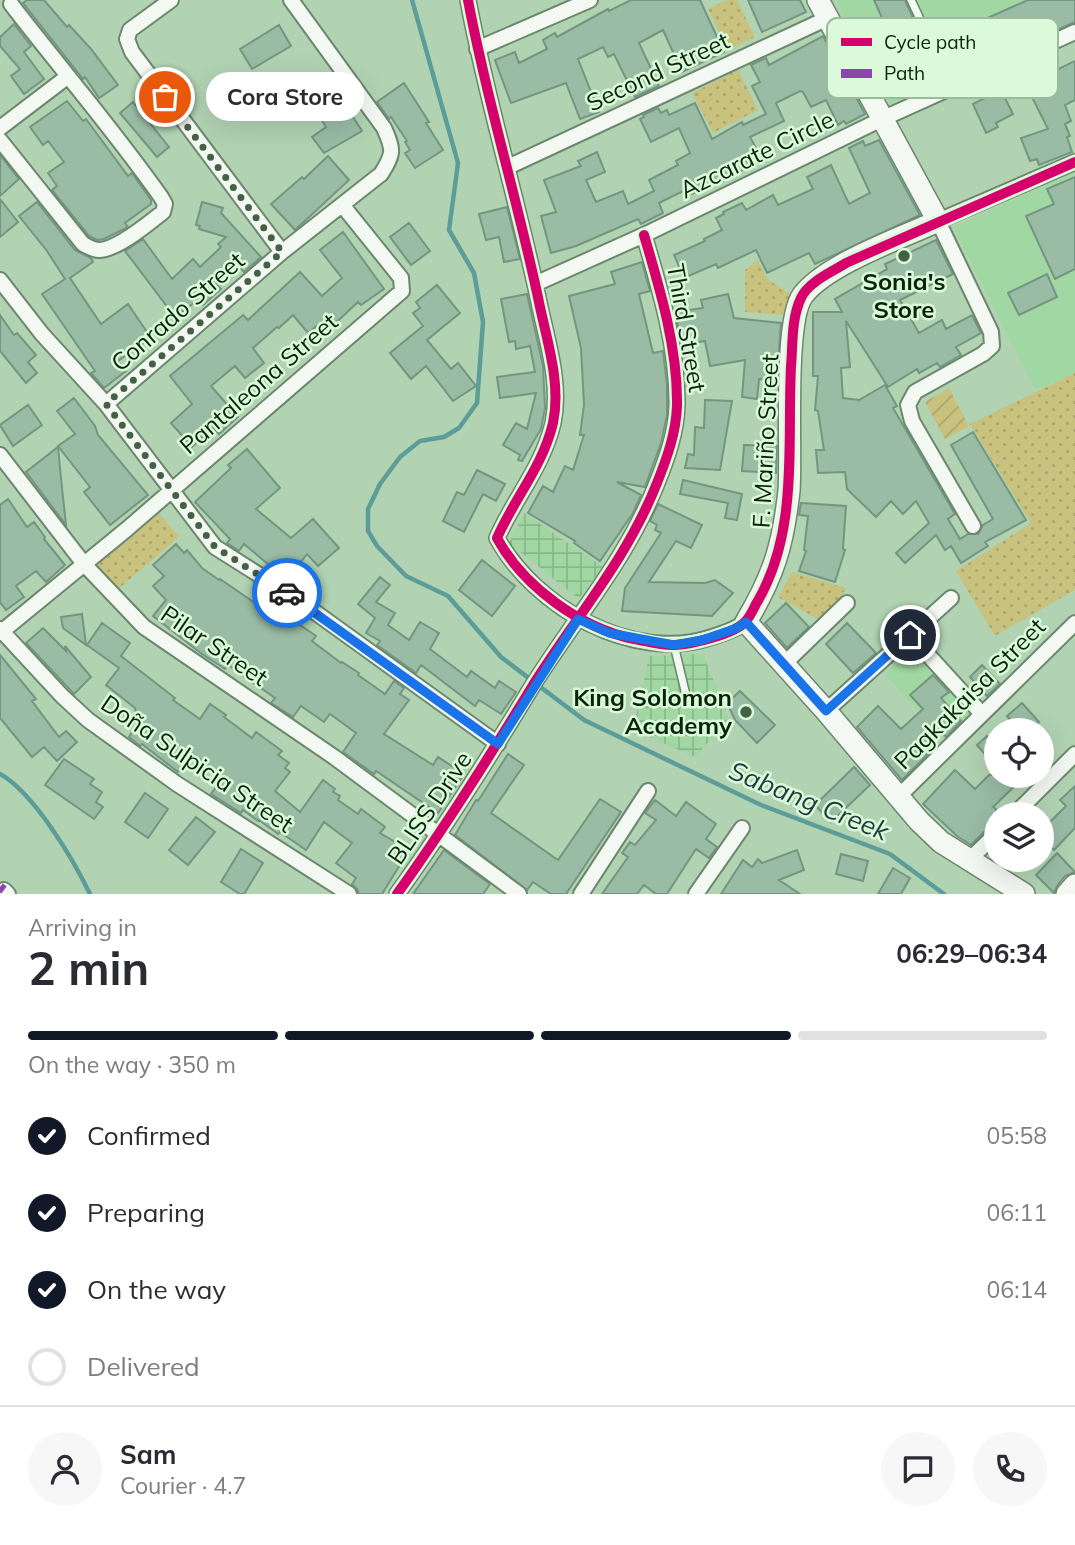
<!DOCTYPE html>
<html lang="en">
<head>
<meta charset="utf-8">
<style>
	body { margin:0; font-family:Mulish,sans-serif; background:#f7f7f7; color:#2b2b33; height:100vh; display:flex; flex-direction:column; font-size:26px; white-space:nowrap }
	* { box-sizing:border-box; margin:0 }
	p { font-size:23px; color:#7c7c81 }
	.icon { flex:none; width:38px; height:38px; fill:none; stroke:currentColor; stroke-width:2; stroke-linecap:round; stroke-linejoin:round }
	.map { position:relative; height:894px; overflow:hidden }
	.side { display:flex; flex-direction:column; background:#fff; flex:1 }
	.side>* { flex:none }
	.controls { position:absolute; left:984px; top:718px; display:grid; gap:14px }
	.controls a { display:grid; place-items:center; width:70px; height:70px; border-radius:50%; background:#fff; box-shadow:0 7px 28px #0002; font-size:35px }
	.pin { position:absolute; display:grid; place-items:center; width:60px; height:60px; color:#fff; margin:-30px; border:4px solid #fff; border-radius:50%; box-shadow:0 2px 7px #0007 }
	.courier { position:absolute; display:grid; place-items:center; width:70px; height:70px; margin:-35px; border:5px solid #1a73e8; border-radius:50%; background:#fff; color:#222; box-shadow:0 2px 9px #0007 }
	.bubble { position:absolute; height:49px; border-radius:24px; background:#fff; box-shadow:0 7px 28px #0002; font-size:23px; font-weight:700; line-height:49px; text-align:center }
	.head em { font-style:normal; font-weight:700 }
	.head div { display:flex; flex-direction:column-reverse }
	.head { display:flex; align-items:center; justify-content:space-between; height:119px; padding:0 28px }
	h1 { font-size:46px; font-weight:700; line-height:52px }
	.bar { display:grid; grid-template-columns:repeat(4,1fr); gap:10px 7px; align-content:center; height:84px; padding:0 28px }
	.bar i { height:9px; border-radius:5px; background:#e1e1e2 }
	.bar .on { background:#111827 }
	.bar p { grid-column:span 4 }
	.line { display:flex; align-items:center; gap:18px; padding:0 28px; border-top:2px solid #e1e1e2 }
	.line div { flex:1 }
	.round { display:grid; place-items:center; flex:none; width:74px; height:74px; border-radius:37px; background:#f7f7f7 }
	ol { padding:0 28px; list-style:none }
	li { display:flex; align-items:center; gap:21px; height:77px }
	li p { margin-inline-start:auto }
	li .icon { padding:7px; border-radius:50%; background:#111827; color:#fff; stroke-width:4 }
	li:last-child { color:#7c7c81 }
	li i { width:38px; height:38px; border:4px solid #e1e1e2; border-radius:50% }
	.map>svg:first-child { display:block }
</style>
</head>
<body>
<div class="map">
<svg width="1075" height="894" viewBox="0 0 1075 894">
	<defs>
		<pattern id="industrial-grid" width="8" height="8" patternUnits="userSpaceOnUse" patternTransform="scale(1.75)"><rect width="8" height="8" fill="#a1d7a3"/><path d="M0 4h8M4 0v8" fill="none" stroke="#89b88b"/></pattern>
		<pattern id="grass-dots" width="8" height="8" patternUnits="userSpaceOnUse" patternTransform="scale(1.75)"><rect width="8" height="8" fill="#c9c17e"/><path d="M2 2h.1M6 6h.1" fill="none" stroke="#aba66c" stroke-width="1.8" stroke-linecap="round"/></pattern>
		<pattern id="garden-furrows" width="10" height="10" patternUnits="userSpaceOnUse" patternTransform="scale(1.75)"><rect width="10" height="10" fill="#c9c17e"/><path d="M-1 1l2-2M0 10L10 0M9 11l2-2" fill="none" stroke="#aba66c"/></pattern>
	</defs>
	<rect width="100%" height="100%" fill="#b1d3b2"/>
	<path fill="#a1d7a3" d="M836,0H1075V25L890,105Z
		M1075,172V373L1036,390L953,227Z
		M914,647L977,718L948,744L885,674Z"/>
	<path fill="url(#industrial-grid)" d="M524,513L603,567L579,599L509,543Z
		M703,654L729,719L695,757L633,730L649,656Z"/>
	<path fill="url(#grass-dots)" d="M727,0H737L755,37L728,50L708,9Z
		M738,70L758,110L713,133L692,93Z
		M758,260L766,278L790,294L787,315L745,312V270Z
		M1075,373V590L995,636L956,571L1031,523L970,424Z
		M159,513L179,537L115,592L94,567Z
		M792,572L846,588L825,623L778,597Z"/>
	<path fill="url(#garden-furrows)" d="M949,388L969,426L945,439L925,402Z"/>
	<g fill="none" stroke-linecap="round" stroke-linejoin="round">
		<path stroke="#5c9d99" stroke-width="4.5" d="M412,0L458,163L449,230L474,273L483,322L477,403L459,428L444,437L420,441L400,457L380,484L368,509V531L377,546L406,576L448,596L501,657L584,720L761,805L890,854L944,894
			M0,774C34,793 73,859 90,894"/>
	</g>
	<path fill="#9abca5" stroke="#739681" stroke-width="2" d="M27,0H44L67,27L69,25L91,49L118,85L99,98L85,77L83,79L23,3Z
		M631,0H700L724,52L682,72L663,30L639,43L659,86L635,97L614,54L608,57L603,47L578,59L599,112L580,119L566,83L511,103L495,60L515,52L519,63L547,49L543,40L555,33L557,37L608,9L609,11Z
		M748,0H800L806,12L762,32Z
		M874,0H905L928,51L902,63Z
		M1028,0H1075V22L963,72L947,36Z
		M14,24L31,46L24,52L44,79L24,94L11,76L20,69L0,46V37Z
		M279,25L291,46L252,69L240,49Z
		M823,36L865,114L846,124L844,121L838,125L826,100L811,107L803,92L800,91L776,103L784,121L750,137L762,159L717,184L716,182L692,194L689,188L659,203L663,213L641,224L638,219L576,246L551,253L541,216L556,212L544,180L581,166L578,161L597,152L605,172L586,180L596,202L623,191L628,204L654,191L649,180L678,165L676,161L690,153L679,128L651,142L640,119L644,117L643,115L658,108L661,113L667,110L669,115L695,103L712,139L742,122L743,125L766,114L752,86L760,82L751,65L766,58L769,65Z
		M1075,61V100L1065,105L1071,121L1065,124L1070,136L1067,137L1072,152L1039,165L1037,159L1030,161L1021,138L1048,129L1029,91L1058,76L1056,70Z
		M995,78L1013,114L996,123L998,127L986,133L973,104L987,97L981,85Z
		M329,80L362,131L324,153L312,137L326,127L316,111L320,108L310,92Z
		M404,83L429,122L426,123L443,150L415,168L405,153L410,150L405,142L407,141L391,117L389,119L377,102Z
		M67,101L83,121L86,119L128,176L132,173L151,200V204L125,223L128,227L104,239L97,240L89,236L52,190L57,186L48,173L64,162L48,141L43,145L30,127Z
		M133,102L169,147L157,157L120,113Z
		M879,140L920,215L815,264L809,253L767,273L756,250L718,268L716,264L684,278L674,255L705,241L704,239L722,230L716,218L724,214L723,212L742,203L746,210L773,195L778,205L813,189L807,177L831,165L849,204L870,193L849,148L863,141L865,146Z
		M0,155L19,179L0,196Z
		M328,156L349,180L295,230L271,204L302,177L304,179Z
		M1075,177V269L1055,279L1026,216L1054,204L1047,189Z
		M0,199L18,222L0,237Z
		M37,202L75,250L91,258L93,262L70,278L101,324L128,304L151,338L118,361L126,371L104,388L91,373L95,371L42,294L65,279L47,251L19,216Z
		M202,202L223,208L221,213L261,257L244,272L236,264L216,284L221,289L203,305L198,300L175,317L125,251L143,239L172,279L193,259L200,267L221,247L218,244L226,237L199,229L200,226L196,225Z
		M507,207L520,259L504,262L499,237L486,240L479,214Z
		M409,223L430,251L411,265L390,237Z
		M343,232L384,289L361,305L358,302L325,333L318,325L308,333L293,315L279,328L277,327L253,348L264,363L245,378L235,366L211,386L238,417L219,434L213,428L192,447L171,423L192,404L170,376L243,315L248,320L300,272L322,296L342,278L320,250Z
		M936,240L953,274L900,300L919,333L942,320L946,329L972,315L981,333L956,347L961,355L940,367L937,363L919,373L917,369L888,387L846,321L850,367L841,368L843,398L859,400L885,385L897,406L893,408L955,514L948,519L960,539L968,534H978L983,525L993,519L951,445L973,432L1026,520L985,542L988,546L961,563L951,546L945,550L936,535L905,563L896,553L929,523L916,501L903,514L891,501L876,517L847,489L845,472L818,473L816,450H824L818,411L815,410L818,376H813V312H842L835,299L887,269L885,264Z
		M642,262L650,291L639,294L653,353L663,351L667,385V415L661,443L645,487L617,482L641,495L633,513L600,561L574,543L575,541L528,513L543,486L553,492L565,466L573,470L584,435H580L584,405L581,348L569,296L615,284L611,272Z
		M1047,274L1057,297L1019,315L1008,293Z
		M437,285L460,313L427,340L451,369L458,363L476,386L453,401L426,366L411,379L390,353L423,326L413,313L420,308L416,302Z
		M527,294L543,366L545,408L541,429L522,461L518,460L520,455L503,445L516,423L527,429L536,393L500,398L497,377L535,372L530,346L516,349L515,341L509,342L501,299Z
		M728,294L734,318L781,323L777,380L759,379L757,399L742,397L745,360L710,366L705,341L682,345L675,312L703,308L701,300Z
		M0,315L14,335L17,333L36,355L28,362L37,373L26,383L0,351Z
		M74,398L95,426L98,435L148,495L110,525L84,492L90,487L58,446L75,434L57,411Z
		M705,400L732,401L720,470L685,468L688,454L694,455L695,427L704,428Z
		M28,405L42,425L13,446L0,425Z
		M744,445L777,446L776,473L742,471Z
		M58,447L62,488L66,525L26,472Z
		M247,449L280,488L256,509L291,538L313,519L339,548L318,566L307,554L287,580L244,544L239,551L227,543L230,539L195,502L231,468L228,465Z
		M477,470L505,484L496,501L483,494L464,532L443,521L457,492L464,495Z
		M683,480L742,494L737,520L725,518L728,503L680,494Z
		M8,499L27,527L34,522L45,537L44,539L65,565L46,582L36,571L16,586L24,597L6,610L0,602V505Z
		M801,503L846,506L843,549L845,550L835,582L799,571L806,551L804,550L808,516L799,515Z
		M658,504L702,525L691,548L676,541L649,582L705,583L715,580L733,593L712,616L622,611L625,588L661,533L655,530L657,525L650,521Z
		M176,544L184,553L187,550L202,568L219,580L220,579L290,627L294,621L316,636L312,641L341,663L342,662L359,673L358,675L385,694L394,681L404,688L400,694L409,700L384,734L433,765L438,757L464,774L438,813L376,771L374,774L343,752L356,733L330,714L324,722L301,706L293,717L271,703L275,698L228,665L225,669L202,654L153,616L166,600L153,586L164,576L153,565Z
		M482,560L515,586L492,616L459,590Z
		M380,577L390,585L376,602L395,613L388,625L409,640L420,622L439,633L430,649L467,677L471,671L495,688L499,681L516,692L501,714L479,700L475,706L421,665L416,673L377,645L380,641L366,633L375,618L358,604Z
		M786,603L809,627L787,648L765,623Z
		M82,614L86,645L63,628L61,617Z
		M102,623L130,643L121,656L175,698L173,700L200,719L210,704L226,715L224,717L252,738L256,732L282,751L278,755L289,763L285,768L290,772L275,791L300,812L323,780L335,789L333,792L340,796L338,800L358,814L361,809L385,827L380,833L409,850L382,894H359L357,889L352,884L356,878L336,863L352,843L324,822L306,850L280,832L278,834L259,820L258,821L243,810L241,813L211,794L223,777L192,753L178,772L142,744L140,746L129,737L138,722L135,708L106,685L119,668L87,645Z
		M847,623L876,653L853,673L826,644Z
		M43,628L66,651L65,646L91,677L74,694L26,643Z
		M0,655L36,699L32,701L59,737L66,731L77,742L57,761L44,747L32,757L0,718Z
		M982,665L1000,684L987,696L970,677Z
		M933,675L949,692L941,698L961,721L946,737L941,732L922,750L927,755L902,780L857,727L878,706L901,729L923,709L910,695Z
		M740,691L775,725L757,743L735,720L727,703Z
		M1022,703L1039,722L1031,730H1019L1007,716Z
		M987,736L996,746V767L977,745Z
		M508,754L524,765L491,813L558,860L600,799L621,812L566,894H551L533,882L527,890L455,835L476,800L478,801Z
		M64,759L94,779L90,784L102,792L96,802L103,807L94,819L45,785Z
		M854,767L870,785L831,822L815,805Z
		M955,770L975,789L989,775H1026L993,807L996,809V825L989,827L971,845L957,836L923,804Z
		M1075,786V828L1054,850L1041,838V831L1066,806L1060,800Z
		M145,793L168,809L148,838L125,822Z
		M655,800L676,816L686,802L716,824L706,839L717,847L709,858L696,849L667,894H656L644,885L637,894H602L628,857L622,853L630,842L635,845L656,820L645,813Z
		M196,817L215,832L188,865L169,850Z
		M241,849L263,863L244,894H240L221,882Z
		M444,850L490,884L483,894H413Z
		M797,850L804,870L779,880L800,894H721L743,860L752,867L758,859L762,863Z
		M1057,853L1075,872L1065,876L1057,886L1054,893L1036,875Z
		M841,854L868,861L863,881L836,874Z
		M893,868L910,878L901,894H878Z"/>
	<g fill="none" stroke-linecap="round" stroke-linejoin="round">
		<g stroke="#6c876e" stroke-width="10">
			<path id="lane" d="M911,0L952,87
				M674,645L686,695"/>
		</g>
		<g stroke="#6c876e" stroke-width="18">
			<path id="street" d="M171,0L130,30L127,39L132,52L282,252
				M468,0C487,103 519,204 540,307C548,344 561,385 553,423C543,466 514,499 497,538C535,607 633,664 712,637C724,633 735,630 746,622
				M477,49L590,0
				M0,128L67,77
				M0,140L83,244C89,247 93,250 99,250C117,250 149,223 163,212L165,204L161,197C114,130 61,69 11,4
				M508,167L828,18
				M0,280L42,334L106,404L215,547L294,597L498,744
				M535,284L644,235L884,118L1075,32
				M106,404L282,252L381,174C394,154 394,150 384,128L291,0
				M0,455L84,564L144,627L334,757L519,894
				M973,526L912,421L908,405L915,392L983,354L992,346L991,332L938,221L1075,162
				M0,629L62,696L88,720L177,784L349,894
				M0,633L127,529L402,291L401,278L343,206
				M910,635L982,714
				M784,664L847,603
				M826,711L951,598
				M898,797L1075,623
				M1015,814L1075,754
				M968,861L996,834
				M4,890L8,894
				M397,894C446,826 490,756 533,685C577,615 626,561 657,483C667,458 676,433 677,406C678,349 660,289 644,235
				M581,894L648,791
				M696,894L742,828"/>
		</g>
		<g stroke="#6c876e" stroke-width="24">
			<path id="secondary" d="M818,0L938,221C901,238 827,264 803,295C783,321 792,453 789,491C783,545 774,575 746,622L826,711L919,821L941,842L1024,894
				M1067,894L1075,885"/>
		</g>
		<use href="#lane" stroke="#f3f8f3" stroke-width="7"/>
		<use href="#street" stroke="#f3f8f3" stroke-width="14"/>
		<use href="#secondary" stroke="#f3f8f3" stroke-width="21"/>
		<path stroke="#8e44ad" stroke-width="9" stroke-dasharray="18 9" stroke-linecap="butt" d="M0,887L4,890"/>
		<g stroke="#dafada" stroke-width="15">
			<path id="cycleway" d="M468,0C487,103 519,204 540,307C548,344 561,385 553,423C543,466 514,499 497,538C523,586 580,628 634,639C646,641 662,646 675,645C692,644 734,634 745,622C750,617 753,610 756,604C799,533 787,446 791,366C793,345 791,319 801,298C808,282 832,272 846,263L1075,162
				M397,894C446,826 490,756 533,685C577,615 626,561 657,483C667,458 676,433 677,406C678,349 660,289 644,235"/>
		</g>
		<use href="#cycleway" stroke="#d6006c" stroke-width="10"/>
	</g>
	<g fill="none" stroke-linecap="round" stroke-linejoin="round">
		<path stroke="#446146" stroke-width="7" stroke-dasharray="0 12.6" d="M165,97L282,252L106,404L215,547L287,593"/>
		<path stroke="#1a73e8" stroke-width="9" d="M287,593L498,744L578,619L609,633L674,645L702,640L737,628L746,622L826,711L910,635"/>
	</g>
	<g fill="#446146" stroke="#dafada" stroke-width="2.5">
		<circle cx="904" cy="256" r="7"/>
		<circle cx="746" cy="712" r="7"/>
	</g>
	<g text-anchor="middle" stroke-width="5" stroke-linejoin="round" paint-order="stroke">
		<g font-size="24" fill="#0a240c" stroke="#dafada">
			<text transform="translate(658 72) rotate(-25)" y="8">Second Street</text>
			<text transform="translate(757 155) rotate(-26)" y="8">Azcarate Circle</text>
			<text transform="translate(178 312) rotate(-41)" y="8">Conrado Street</text>
			<text transform="translate(686 328) rotate(80)" y="8">Third Street</text>
			<text transform="translate(259 384) rotate(-41)" y="8">Pantaleona Street</text>
			<text transform="translate(766 441) rotate(-87)" y="8">F. Mariño Street</text>
			<text transform="translate(214 646) rotate(34)" y="8">Pilar Street</text>
			<text transform="translate(970 694) rotate(-45)" y="8">Pagkakaisa Street</text>
			<text transform="translate(197 764) rotate(34)" y="8">Doña Sulpicia Street</text>
			<text transform="translate(430 808) rotate(-56)" y="8">BLISS Drive</text>
		</g>
		<g font-size="24" font-weight="bold" fill="#0a240c" stroke="#dafada">
			<text x="904" y="290">Sonia's<tspan x="904" dy="28">Store</tspan></text>
			<text x="732" y="706" text-anchor="end">King Solomon<tspan x="732" dy="28">Academy</tspan></text>
		</g>
		<g font-size="26" font-style="italic" fill="#233c3f" stroke="#dafada">
			<text transform="translate(809 801) rotate(22)" y="9">Sabang Creek</text>
		</g>
	</g>
	<rect x="827" y="18" width="231" height="80" rx="10" fill="#dafada" stroke="#9cba9c" stroke-width="2"/>
	<rect x="841" y="38" width="31" height="8" fill="#d6006c"/>
	<rect x="841" y="69" width="31" height="9" fill="#8e44ad"/>
	<g font-size="19" fill="#0a240c">
		<text x="884" y="49">Cycle path</text>
		<text x="884" y="80">Path</text>
	</g>
</svg>
<div class="controls">
<a><svg class="icon" aria-label="locate" viewBox="0 0 24 24"><circle cx="12" cy="12" r="6"/><path d="M12 2v4M12 18v4M2 12h4M18 12h4"/></svg></a>
<a><svg class="icon" aria-label="layers" viewBox="0 0 24 24"><path d="M12 4l9 5-9 5-9-5zM3 14l9 5 9-5"/></svg></a>
</div>
<div class="pin" style="left:165px;top:97px;background:#ea580c"><svg class="icon" aria-label="bag" viewBox="0 0 24 24"><path d="M5 8h14l-1 12H6zM9 8a3 3 0 0 1 6 0"/></svg></div>
<div class="pin" style="left:910px;top:635px;background:#1f2937"><svg class="icon" aria-label="home" viewBox="0 0 24 24"><path d="M3 11l9-7 9 7M6 9v11h12V9"/></svg></div>
<div class="courier" style="left:287px;top:593px"><svg class="icon" aria-label="car" viewBox="0 0 24 24"><path d="M5 17H2v-5l4-1 3-4h7l3 4 3 1v5h-3M9 17h6M6 11h13"/><circle cx="7" cy="17" r="2"/><circle cx="17" cy="17" r="2"/></svg></div>
<div class="bubble" style="left:206px;top:72px;width:158px">Cora Store</div>
</div>
<section class="side">
<div class="head"><div><h1>2 min</h1><p>Arriving in</p></div><em>06:29–06:34</em></div>
<div class="bar"><i class="on"></i><i class="on"></i><i class="on"></i><i></i><p>On the way · 350 m</p></div>
<ol>
<li><svg class="icon" aria-label="check" viewBox="0 0 24 24"><path d="M5 12l5 5 9-10"/></svg>Confirmed<p>05:58</p></li>
<li><svg class="icon" aria-label="check" viewBox="0 0 24 24"><path d="M5 12l5 5 9-10"/></svg>Preparing<p>06:11</p></li>
<li><svg class="icon" aria-label="check" viewBox="0 0 24 24"><path d="M5 12l5 5 9-10"/></svg>On the way<p>06:14</p></li>
<li><i></i>Delivered</li>
</ol>
<div class="line" style="height:126px"><a class="round"><svg class="icon" aria-label="person" viewBox="0 0 24 24"><circle cx="12" cy="8" r="4"/><path d="M4 21q1-7 8-7t8 7"/></svg></a><div><b>Sam</b><p>Courier · 4.7</p></div><a class="round"><svg class="icon" aria-label="chat" viewBox="0 0 24 24"><path d="M4 5h16v11H9l-5 4z"/></svg></a><a class="round"><svg class="icon" aria-label="phone" viewBox="0 0 24 24"><path d="M5 4h4l2 5-3 2q2 4 5 5l2-3 5 2v4C11 20 4 13 5 4z"/></svg></a></div>
</section>
</body>
</html>
